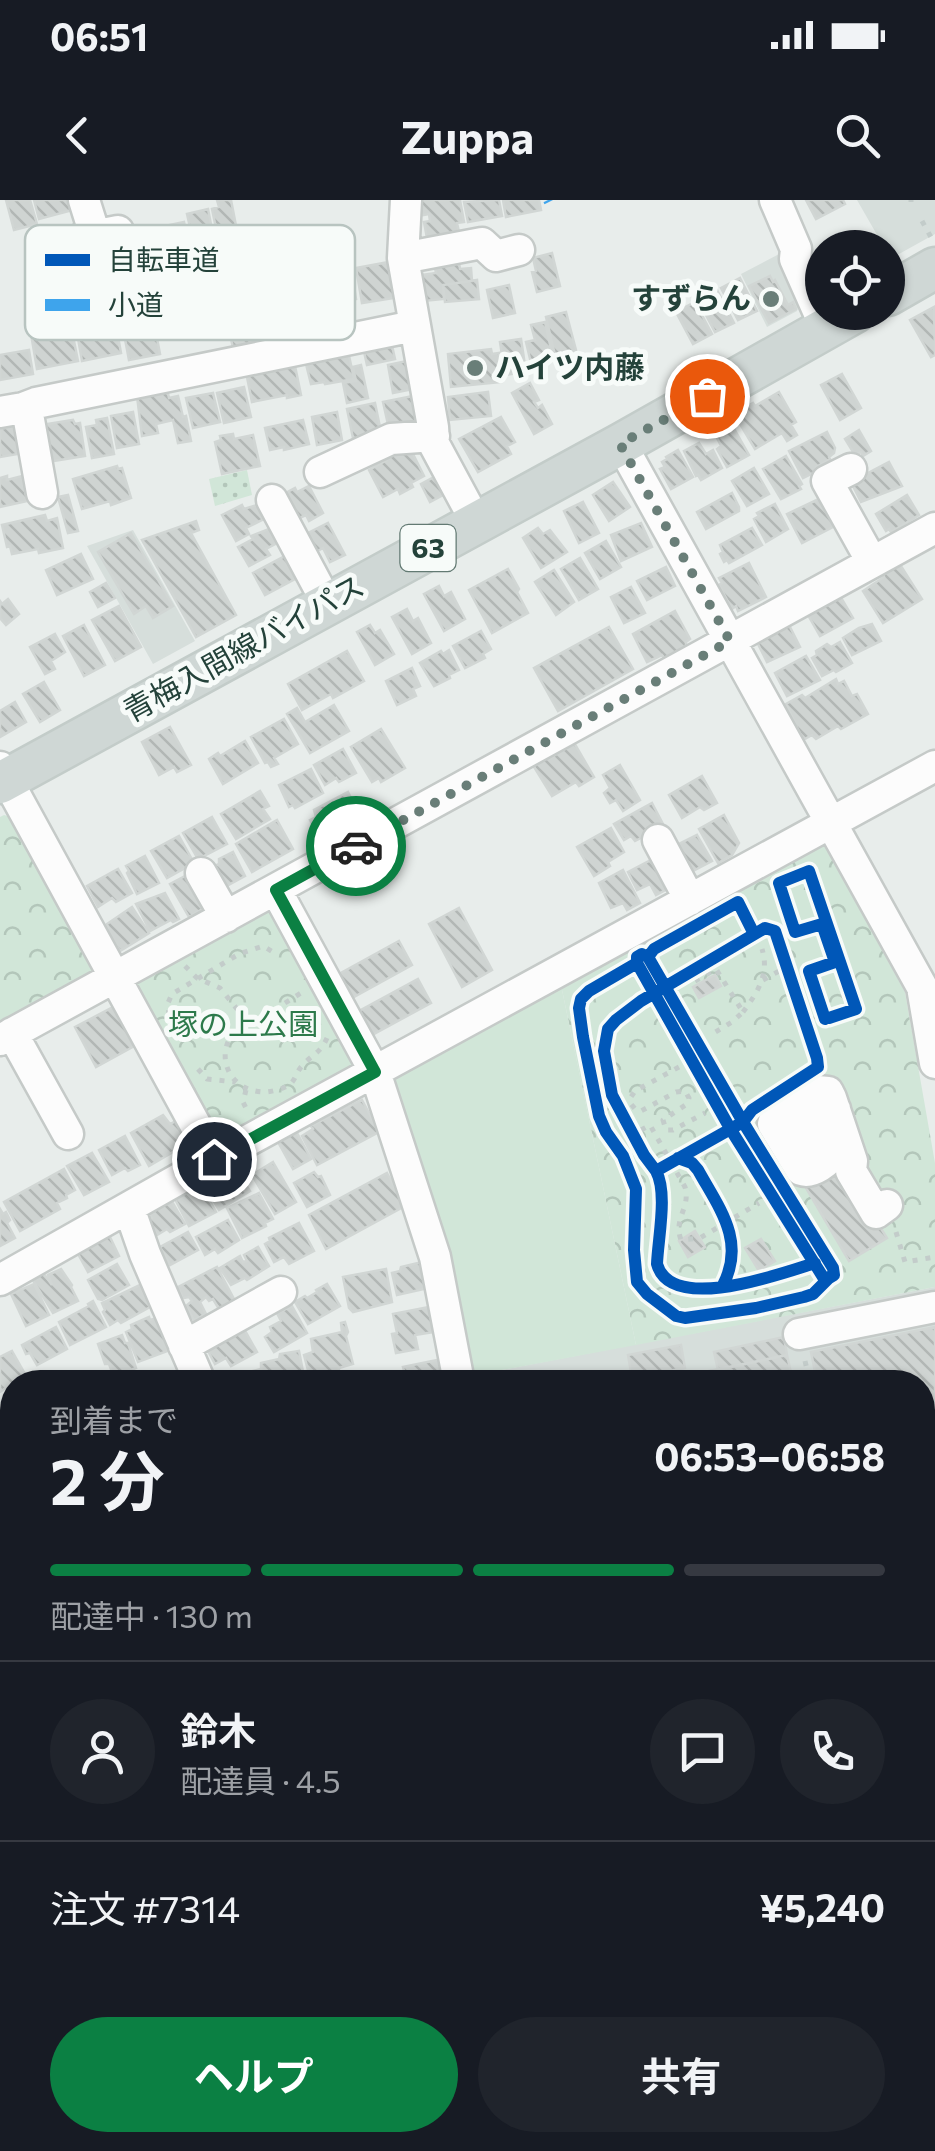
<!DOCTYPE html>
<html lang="ja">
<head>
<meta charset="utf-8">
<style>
	body { margin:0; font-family:Commissioner,"Noto Sans JP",sans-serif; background:#20242c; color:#f1f3f6; height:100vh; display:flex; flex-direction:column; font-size:38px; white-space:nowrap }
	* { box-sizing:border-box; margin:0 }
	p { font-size:32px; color:#9ea1a6 }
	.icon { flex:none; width:55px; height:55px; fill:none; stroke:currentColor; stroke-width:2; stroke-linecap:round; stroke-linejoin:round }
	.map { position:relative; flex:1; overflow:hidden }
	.side { position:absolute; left:0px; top:1170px; width:935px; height:782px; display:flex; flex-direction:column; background:#171b24; border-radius:40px 40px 0 0; box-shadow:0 2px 8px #0004 }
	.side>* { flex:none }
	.buttons { position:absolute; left:805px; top:30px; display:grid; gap:20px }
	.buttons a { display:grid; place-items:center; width:100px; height:100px; border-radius:50%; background:#171b24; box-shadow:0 2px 8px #0004; font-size:50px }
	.pin { position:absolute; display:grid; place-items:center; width:85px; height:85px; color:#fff; margin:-42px; border:5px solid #fff; border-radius:50%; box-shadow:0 2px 10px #0007 }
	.courier { position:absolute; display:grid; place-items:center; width:100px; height:100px; margin:-50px; border:8px solid #0b8043; border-radius:50%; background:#fff; color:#222; box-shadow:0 2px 12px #0007 }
	.overview em { font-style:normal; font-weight:700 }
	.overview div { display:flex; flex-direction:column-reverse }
	.overview { display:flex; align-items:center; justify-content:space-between; height:170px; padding:0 50px }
	h1 { font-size:65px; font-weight:700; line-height:75px }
	.bar { display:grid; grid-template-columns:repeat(4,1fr); gap:15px 10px; align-content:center; height:120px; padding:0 50px }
	.bar i { height:12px; border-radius:8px; background:#363941 }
	.bar .active { background:#0b8043 }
	.bar p { grid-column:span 4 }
	.line { display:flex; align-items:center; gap:25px; padding:0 50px; border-top:2px solid #363941 }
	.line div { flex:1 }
	.round { display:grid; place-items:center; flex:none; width:105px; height:105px; border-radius:52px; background:#20242c }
	.action { display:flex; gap:20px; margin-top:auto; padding:20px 50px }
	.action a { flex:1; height:115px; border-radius:60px; background:#0b8043; color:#fff; font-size:40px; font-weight:700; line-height:115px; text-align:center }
	.action a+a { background:#20242c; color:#f1f3f6 }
	.status { display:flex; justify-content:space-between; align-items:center; height:70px; padding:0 50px; background:#171b24; direction:ltr }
	.status svg { height:28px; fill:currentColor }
	header { display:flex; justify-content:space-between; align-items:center; height:130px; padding:0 50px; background:#171b24; font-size:45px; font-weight:700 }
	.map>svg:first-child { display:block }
</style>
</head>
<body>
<div class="status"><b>06:51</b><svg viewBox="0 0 49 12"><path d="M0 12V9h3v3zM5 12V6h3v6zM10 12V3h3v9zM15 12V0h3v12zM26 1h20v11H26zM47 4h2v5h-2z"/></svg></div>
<header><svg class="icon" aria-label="back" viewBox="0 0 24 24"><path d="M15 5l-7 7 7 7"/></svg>Zuppa<svg class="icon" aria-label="search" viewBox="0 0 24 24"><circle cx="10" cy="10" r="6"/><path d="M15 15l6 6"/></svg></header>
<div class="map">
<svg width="935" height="1951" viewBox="0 0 935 1951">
	<defs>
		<pattern id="park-crowns" width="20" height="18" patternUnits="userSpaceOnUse" patternTransform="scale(2.5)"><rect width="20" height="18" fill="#d1e6d8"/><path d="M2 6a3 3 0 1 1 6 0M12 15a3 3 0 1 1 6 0" fill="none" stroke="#b3c6ba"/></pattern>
		<pattern id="garden-dots" width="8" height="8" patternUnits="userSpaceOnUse" patternTransform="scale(2.5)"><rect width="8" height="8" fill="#d1e6d8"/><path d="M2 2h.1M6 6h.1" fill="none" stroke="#b3c6ba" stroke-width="1.8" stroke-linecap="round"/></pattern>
		<pattern id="building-back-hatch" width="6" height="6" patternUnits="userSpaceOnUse" patternTransform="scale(2.5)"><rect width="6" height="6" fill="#cfd4d2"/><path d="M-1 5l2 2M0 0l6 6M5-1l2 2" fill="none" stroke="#b2b7b5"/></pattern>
	</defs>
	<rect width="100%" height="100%" fill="#e8edeb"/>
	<path fill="#d6dedb" d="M857,0H935V34L890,59L888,48L884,47Z
		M783,52L800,101L797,111L767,127L741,74Z
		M133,330L195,441L153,464L87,346Z
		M935,1087V1375L923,1378L922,1182H471L470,1176Z"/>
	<path fill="url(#park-crowns)" d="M4,615L14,618L95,766L91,777L0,827V617Z
		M816,643L825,646L905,792L935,963V1087L636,1145L561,785Z
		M265,710L275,713L357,861L355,869L221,943L134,782Z
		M935,1633V1819L923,1821V1635Z"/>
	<path fill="url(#garden-dots)" d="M247,270L252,295L215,306L209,279Z"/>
	<path fill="#d1e6d8" d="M561,785L636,1145L470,1176L391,884L394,875Z"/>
	<path fill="url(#building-back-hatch)" stroke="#d1d6d4" stroke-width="2.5" d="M6,0H30L37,24L14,30Z
		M34,0H74L76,9L39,19Z
		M217,0H231L239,41L229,43L228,36L218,38L212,9L219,7Z
		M424,0H460L464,22L457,23L459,32L427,38L424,22L430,21L429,14L418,16L415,2Z
		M499,0L502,16L468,22L464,2Z
		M503,0H539L541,10L506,17Z
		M806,0H843L845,4L816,19Z
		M208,9L215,45L195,49L187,14Z
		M184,22L191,53L167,58L162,31H166L165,26Z
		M552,53L560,86L537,92L532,72L536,71L533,58Z
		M394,61L400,97L362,103L356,68Z
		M459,62L460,69L471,68L472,81L443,85L444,99L424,101L421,75L436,73L435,68L441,67L440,64Z
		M352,73L356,99L352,100V104L332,107L331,103L320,105L316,79Z
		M770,76L773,82L775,80L788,105L793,102L796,109L769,123L749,86Z
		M740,78L757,111L738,120L721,88Z
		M477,80L479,99L445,102L443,85Z
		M509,85L515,113L493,118L487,90Z
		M717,90L734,123L715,132L698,100Z
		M160,102L166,131L156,133L160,154L129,160L121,118L128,117L127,109Z
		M695,102L712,134L693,144L676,112Z
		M934,107L935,155L931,157L910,120Z
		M566,112L576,150L555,155L546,117Z
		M114,114L121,153L82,161L76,127L95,124L94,118Z
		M545,122L553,158L531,163L526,142L535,140L531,125Z
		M258,123L263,147L234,153L229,129Z
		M71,126L78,161L37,169L31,134Z
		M521,139L526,172L505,175L500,142Z
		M391,141L395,159L367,165L363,147Z
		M491,149L492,154L499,153L502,182L451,187L448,154Z
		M29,150L33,174L0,180V155Z
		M348,151L354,179L325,184L324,182L311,184L306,164L320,161L319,157Z
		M294,161L301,195L287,198V195L252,202L246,172Z
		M407,161L413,189L393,193L388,165Z
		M361,165L368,198L347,203L343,183L356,181L353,167Z
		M842,174L861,208L840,220L821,185Z
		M530,183L539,200L534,202L538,208L542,205L552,224L534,234L512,193Z
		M166,185L169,198L178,196L183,217L186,216L191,241L178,243L173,220L156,224L158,233L142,236L137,196Z
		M244,187L251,217L224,223L217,193Z
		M488,192L491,216L450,220L448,197Z
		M779,192L796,222L791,225L797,235L787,241L782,233L755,249L734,214L753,203L755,206Z
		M213,193L220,222L193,228L186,198Z
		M413,196L419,222L389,229L383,202Z
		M375,203L381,232L354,243L347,209Z
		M133,212L139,244L117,248L111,216Z
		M337,212L342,240L317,245L312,217Z
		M501,217L515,242L507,246L511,254L478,272L459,239Z
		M107,218L114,254L92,258L86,227L97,225L96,220Z
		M73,220L75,224L80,223L85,256L47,262L41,225Z
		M303,220L309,244L284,250V247L270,250L265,228Z
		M732,225L749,255L727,267L717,249L721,246L715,234Z
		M15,226L23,253L0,257V229Z
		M859,230L871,251L863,256L861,252L855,255L845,239Z
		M827,232L835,248L834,253L829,257L830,259L816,267L817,271L803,278L789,251Z
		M233,234L234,239L253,235L260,266L222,274L215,242L221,240L220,236Z
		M699,243L706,254L713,250L722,268L701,280L698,275L696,276L684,251Z
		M394,248L398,255L410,248L424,276L411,283L413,287L400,294L398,289L383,297L369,270L387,260L384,254Z
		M678,250L693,277L671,289L660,269L665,267L662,262L667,259L666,257Z
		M786,256L802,284L799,286L801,289L781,299L763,269Z
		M889,262L902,286L861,302L851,282Z
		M117,266L118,269L122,268L131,298L111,305L110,301L82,309L73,279Z
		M754,268L769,294L747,306L732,281Z
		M7,276V280L22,276L27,301L0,307V278Z
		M436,276L445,294L430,302L421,284Z
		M613,282L630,307L609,321L593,295Z
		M309,286L323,313L309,321L306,315L295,320L282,295L295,288L297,292Z
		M732,293L739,307V311L706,329L697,312Z
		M68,295L78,331L68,333L58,297Z
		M907,295L919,315L891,332L889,329L886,331L876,314Z
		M821,298L835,326L802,343L787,314Z
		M583,302L599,333L579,343L564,311Z
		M775,304L788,329L766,342L754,319L759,316L757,313Z
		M242,305L244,309L257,305L264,319L246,328L249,334L236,341L222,315Z
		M45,315L47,321L57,318L63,348L39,353L38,349L12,354L10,346L7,347L2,325Z
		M196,321L199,330L191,333L236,415L196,437L142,340Z
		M328,323L345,355L330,362L323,348L314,353L304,335Z
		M641,323L652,347L621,361L611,335Z
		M274,327L281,341L266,349L270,355L249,366L238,347L253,339L251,336Z
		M538,328L543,334L550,330L567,352L541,368L523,338Z
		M752,328L762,345L729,363L727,360L724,362L720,354L723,352L720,345Z
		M131,333L173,406L153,418L146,406L134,414L98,352Z
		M606,341L621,367L600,379L585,353Z
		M81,354L93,379L57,395L46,370Z
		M285,356L297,378L265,395L253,373Z
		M580,358L598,389L579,400L561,369Z
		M749,363L766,397L738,411L736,406L732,409L719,385L722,383L719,378Z
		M899,363L922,399L883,423L863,391L884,377L883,373Z
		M666,367L675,386L647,400L637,381Z
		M508,369L519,389L517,392L528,413L492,433L469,390Z
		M554,370L574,402L556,415L535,382Z
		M106,383L115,398L98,407L90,392Z
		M439,386L444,396L451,392L465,419L444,431L424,394Z
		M631,387L645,413L624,423L611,397Z
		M840,396L853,418L820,436L808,415Z
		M8,399L19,414L6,425L0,418V401L2,404Z
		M119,406L141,447L115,461L92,420Z
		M407,409L413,421L418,418L431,443L412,454L392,417Z
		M675,411L690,439L686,442V446L664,458L662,455L647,462L633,434Z
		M788,423L800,447L767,462L756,440Z
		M872,424L881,441L852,455L843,438L859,428Z
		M84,425L105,465L84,476L63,436Z
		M370,425L375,433L380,430L394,454L375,465L357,432Z
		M609,427L633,469L558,511L534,468Z
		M481,431L491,449L483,454L485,458L465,468L453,446Z
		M55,434L65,452L51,461L55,469L45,474L30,447Z
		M840,442L852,463L836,472L834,470L822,476L812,458L817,455L816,451L827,444L831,447Z
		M449,450L459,470L449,475L450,478L434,486L420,463L441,451L443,454Z
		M347,451L364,481L333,498L331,494L302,510L288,484Z
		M806,456L820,480L787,496L775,473Z
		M412,468L420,486L413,489L416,496L397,505L386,481Z
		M836,479L838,484L844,481L852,496L857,494L868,514L841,529L838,526L816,539L812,535L803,540L786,504L802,495L805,498Z
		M44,482L60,510L40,522L23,494Z
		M15,502L26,522L0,537V511Z
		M334,505L349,531L310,553L287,514L297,508L305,522Z
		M284,519L298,544L274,558L278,564L271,567L268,562L265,563L251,537Z
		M170,527L191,565L177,572L174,567L159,575L142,542Z
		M381,529L405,568L381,582L379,578L372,582L351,547Z
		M245,541L258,563L223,584L209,559L218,553L220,556Z
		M573,541L594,577L579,586L576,582L552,596L534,567L536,562L547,554L550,558L565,549L564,546Z
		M343,549L356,573L339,582L336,578L325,585L314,565Z
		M620,565L640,600L623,611L616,600L610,603L604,593L610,588L603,575Z
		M311,569L323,593L295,608L293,605L289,607L279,585Z
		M702,576L717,603L704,610L700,607L682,618L669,595Z
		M260,591L269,606L263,609L270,619L236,639L221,614Z
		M348,592L363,621L334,637L330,634L320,639L310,620L316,617L314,610Z
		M652,603L664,626L635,641L631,636L624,640L614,624Z
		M724,615L739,643L732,655L718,663L699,629Z
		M212,617L227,644L198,659L183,633Z
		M277,620L293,649L252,672L236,644Z
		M611,628L624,652L608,662L610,666L594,676L577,647Z
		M697,635L712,661L687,674L676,653L681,650L679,644Z
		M179,636L194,663L167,678L151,651Z
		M233,652L245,676L221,689L210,668L219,664V659Z
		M145,656L159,683L137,694L127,673L129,671L126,666Z
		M653,659L671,687L656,695L650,684L637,690L628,672Z
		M118,669L132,693L116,702L112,698L98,707L87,686Z
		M623,670L640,703L627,710L623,703L611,708L599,683Z
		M185,676L209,705L189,717L170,684Z
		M165,693L179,719L173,722L171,720L150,731L136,704Z
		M132,707L149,733L120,751L106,730L108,728L107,724Z
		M459,708L492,770L462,787L429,724Z
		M399,741L412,765L352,798L339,774Z
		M715,775L721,786L699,798L693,787Z
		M418,779L431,803L372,835L359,811Z
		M117,805L138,844L96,867L75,827Z
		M362,900L379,932L317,965L302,936L313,929L311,926Z
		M163,915L170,924L178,920L190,942L149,966L131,933Z
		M296,931L311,959L293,969L278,942Z
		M125,936L140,965L128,971L125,968L112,975L99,950Z
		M92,953L109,982L84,995L67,966Z
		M273,962L296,1002L275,1014L252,975Z
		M233,965L250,991L219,1010L203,984Z
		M843,967L887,1038L849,1061L806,988Z
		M64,969L75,990L66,995L67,998L57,1003L60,1009L20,1031L4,1002Z
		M314,972L318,977L321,976L330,995L307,1007L294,983Z
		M387,973L405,1006L326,1049L309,1015Z
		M193,989L196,994L204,990L216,1012L189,1026L175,999Z
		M259,993L273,1019L265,1023L266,1026L242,1038L227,1008Z
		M171,1000L185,1024L170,1032L167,1029L157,1035L148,1020L152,1018L150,1015L154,1012V1009Z
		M0,1009L3,1014L6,1012L10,1020L7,1023L15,1038L0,1046Z
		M228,1020L239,1040L218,1053L215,1049L205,1055L196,1037Z
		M299,1023L314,1051L289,1064L284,1057L274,1062L265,1044L270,1041L269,1038Z
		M695,1031L705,1047L688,1057L679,1041Z
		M188,1032L198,1050L170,1065L160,1047Z
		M109,1035L119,1056L88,1072L77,1052Z
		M761,1039L775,1061L759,1071L745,1048Z
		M258,1047L269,1066L247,1080L245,1078L231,1085L220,1068L240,1056L243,1062L247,1061L244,1055Z
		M422,1062L428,1088L397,1095L392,1073L400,1071L401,1067Z
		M117,1064L129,1085L102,1100L98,1099L88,1080Z
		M217,1067L235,1101L219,1109L213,1099L209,1101L206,1097L200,1102L206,1114L194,1120L186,1106L192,1101L189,1097L183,1098L178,1087Z
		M61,1069L72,1085L71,1087L78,1101L53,1113L31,1077L41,1070L52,1085L48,1075Z
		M386,1069L392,1102L353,1112L349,1108L343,1077Z
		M34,1084L49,1115L26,1126L11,1094Z
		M327,1084L340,1106L308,1124L295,1102L305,1096L307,1098L317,1092L316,1090Z
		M140,1085L150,1107L121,1123L118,1120L110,1125L103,1112L105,1110L102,1103Z
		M93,1101L106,1127L70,1145L59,1122L89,1106L88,1104Z
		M292,1106L307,1133L274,1152L265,1137L272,1132L270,1127L281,1121L277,1113Z
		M429,1107L434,1132L415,1135L418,1149L396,1153L392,1134L397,1133L393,1114Z
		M149,1117L150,1120L157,1118L170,1150L138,1162L126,1132L132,1129L131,1125Z
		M345,1122L348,1132L346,1136L353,1164L339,1168V1171L310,1178L304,1155L313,1152L311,1139L342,1132L341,1123Z
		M56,1127L67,1149L37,1165L30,1153L26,1154L22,1145Z
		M243,1127L257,1152L231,1166L226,1158L215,1164L206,1147Z
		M935,1127V1200L922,1203V1182H817L811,1152Z
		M122,1135L125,1143H128L136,1168L114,1177L109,1164H105L98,1144Z
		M784,1137L787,1155L718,1170L714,1152Z
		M681,1145L685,1168L632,1178L628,1155Z
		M12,1151L25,1174L0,1192V1157Z
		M299,1151L305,1182H252L249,1172L261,1169V1163L279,1159L280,1154Z
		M787,1155L793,1182H671L670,1179Z
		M442,1159L446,1181L407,1182L403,1167Z
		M935,1249V1329L930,1305L922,1307V1251Z
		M12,1405V1433L0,1435V1407Z
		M922,1500H926L932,1529L927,1539L922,1541Z
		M12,1767V1807L0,1809V1769Z
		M12,1890V1933L7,1934L0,1892Z
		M233,1940H253L254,1945L260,1944L261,1951H234Z
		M312,1940H354L355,1951H313Z
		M405,1940H431L432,1948L407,1951Z
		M696,1940L698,1951H666V1943Z
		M728,1940L730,1951H701L700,1941Z"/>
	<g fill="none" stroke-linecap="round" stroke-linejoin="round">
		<g stroke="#c5cac8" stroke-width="35">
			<path id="minor" d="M84,0L95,35
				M406,0L403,58L433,227L434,244L476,322
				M775,0L796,49L795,59L826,129
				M82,38L118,31
				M403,58L482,43L496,56L519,50
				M23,208L29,220L42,293
				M0,212L23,208L36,203L414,126
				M621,244L922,787L935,863
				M851,269L827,281L872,362
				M320,272L391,239L434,236
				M272,300L327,403
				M0,567L214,959
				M658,640L690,700
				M201,673L226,717
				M276,690L375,872L435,1057L459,1182
				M12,833L68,934
				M0,840L935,328
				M835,909L800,931C795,939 798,945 805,950L827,943L833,952C829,962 812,974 801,970L773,924L776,915L817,891L828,892L831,898L852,961L851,971L876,1013L887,1005
				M129,1008L145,1054L200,1182
				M0,1080L214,959L935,566
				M799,1134L935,1107
				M184,1146L281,1092
				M0,1319L12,1341
				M922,1400L935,1398
				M0,1582L12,1580
				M922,1622L935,1620
				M922,1832L935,1830
				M579,1940L581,1951
				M13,1951L96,1940"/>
		</g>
		<g stroke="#c3ccc9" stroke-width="45">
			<path id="major" d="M888,95L935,68
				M0,583L621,244L855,112"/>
		</g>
		<path stroke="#c3ccca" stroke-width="5" stroke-dasharray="5 8" stroke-linecap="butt" d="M911,2V0
			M922,21L932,39
			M185,766L197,778L220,788L246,820
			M763,780L781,770
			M695,781L716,769L743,812L732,822L709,836
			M285,803L301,793
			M743,812C757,793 770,774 762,749
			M169,815L168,803L172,794L239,754L263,746L278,755
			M258,819C210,829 216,893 267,892C274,891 283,889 289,885C296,880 296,872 302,866C312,854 320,854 327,838
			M679,867L635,891L631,897V904L636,910L641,911L676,892L685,891L689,898L687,904L663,920L666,930H673L705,913
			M198,869L207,879L235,882
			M246,890L243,902L247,910
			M641,930L650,925L685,987C691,1008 673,1018 681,1040L700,1038L759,1003
			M896,1032L905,1062L935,1057
			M805,1161L810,1182"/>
		<use href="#minor" stroke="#fcfcfc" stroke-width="30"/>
		<use href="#major" stroke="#cfd7d5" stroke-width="40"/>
		<path stroke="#3ea4ec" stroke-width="10" stroke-dasharray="20 10" stroke-linecap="butt" d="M548,0L549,2"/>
		<g stroke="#f7fbf9" stroke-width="19">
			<path id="cycleway" d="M765,728L775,731L817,858L818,867L752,910L743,922L656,971L644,955L612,895L604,851L608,829L616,820L641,801Z
				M642,754L648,757L743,922L833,1068L834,1075L829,1078L823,1077L731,930L637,763V757Z
				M648,757L654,749L738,702L754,734
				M637,763L589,791L581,799L579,808L583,837L599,916L606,932L623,956L636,989L634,1050L637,1082L647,1094L676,1116L685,1118L756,1108L804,1097L813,1094L829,1078
				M825,819L809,771L835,762L822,724L795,732L779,683L809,671L856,809L829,818
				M678,958L692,963L698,970C719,1008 746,1041 723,1085
				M656,971C668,993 658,1038 657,1064C671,1114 780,1074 815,1063"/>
		</g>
		<use href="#cycleway" stroke="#0057b8" stroke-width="12"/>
	</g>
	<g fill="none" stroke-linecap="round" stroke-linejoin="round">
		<path stroke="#697e78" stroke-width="10" stroke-dasharray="0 18" d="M356,646L730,441L620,244L707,196"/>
		<path stroke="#0b8043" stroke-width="12" d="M214,959L375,872L276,690L356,646"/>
	</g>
	<g fill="#697e78" stroke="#f7fbf9" stroke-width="4">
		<circle cx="771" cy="99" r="10"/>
		<circle cx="475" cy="168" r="10"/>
	</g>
	<g text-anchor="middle" stroke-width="10" stroke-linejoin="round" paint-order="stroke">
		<rect fill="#f7fbf9" stroke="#637a73" stroke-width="2.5" x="400.5" y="325" width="55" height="46" rx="8"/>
		<g font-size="28" font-weight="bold" fill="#24423a">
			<text x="428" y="358">63</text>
		</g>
		<g font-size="30" font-weight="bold" fill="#24423a" stroke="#f7fbf9" text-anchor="end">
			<text x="751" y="109">すずらん</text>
			<text x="495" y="178" text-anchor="start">ハイツ内藤</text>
		</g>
		<g font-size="30" fill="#24423a" stroke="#f7fbf9">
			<text transform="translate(244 449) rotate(-29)" y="10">青梅入間線バイパス</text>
		</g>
		<g font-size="30" fill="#2d7a4b" stroke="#f7fbf9">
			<text x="243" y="835">塚の上公園</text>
		</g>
	</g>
	<rect x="25" y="25" width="330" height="115" rx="15" fill="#f7fbf9" stroke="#b8c4c0" stroke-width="2.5"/>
	<rect x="45" y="54" width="45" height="12" fill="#0057b8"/>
	<rect x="45" y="99" width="45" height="12" fill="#3ea4ec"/>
	<g font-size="28" fill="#24423a">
		<text x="108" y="70">自転車道</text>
		<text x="108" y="115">小道</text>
	</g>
</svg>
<div class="buttons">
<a><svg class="icon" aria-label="locate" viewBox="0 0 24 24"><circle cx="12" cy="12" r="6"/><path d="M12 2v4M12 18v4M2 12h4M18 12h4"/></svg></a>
</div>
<div class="pin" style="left:707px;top:196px;background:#ea580c"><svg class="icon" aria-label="bag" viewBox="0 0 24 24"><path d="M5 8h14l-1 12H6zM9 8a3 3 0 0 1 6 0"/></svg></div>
<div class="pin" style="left:214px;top:959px;background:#1f2937"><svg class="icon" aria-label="home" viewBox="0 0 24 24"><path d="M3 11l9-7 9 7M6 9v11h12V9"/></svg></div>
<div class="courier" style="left:356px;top:646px"><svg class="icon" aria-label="car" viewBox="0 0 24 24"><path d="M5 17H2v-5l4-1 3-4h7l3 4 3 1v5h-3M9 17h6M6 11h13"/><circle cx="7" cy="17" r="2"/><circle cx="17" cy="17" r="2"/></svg></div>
<section class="side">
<div class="overview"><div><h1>2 分</h1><p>到着まで</p></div><em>06:53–06:58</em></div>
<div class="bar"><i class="active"></i><i class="active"></i><i class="active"></i><i></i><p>配達中 · 130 m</p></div>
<div class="line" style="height:180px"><a class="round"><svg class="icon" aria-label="person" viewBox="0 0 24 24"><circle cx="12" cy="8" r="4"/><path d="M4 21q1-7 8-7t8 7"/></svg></a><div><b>鈴木</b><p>配達員 · 4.5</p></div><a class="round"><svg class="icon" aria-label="chat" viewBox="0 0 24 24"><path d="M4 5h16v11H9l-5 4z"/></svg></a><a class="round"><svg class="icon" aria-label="phone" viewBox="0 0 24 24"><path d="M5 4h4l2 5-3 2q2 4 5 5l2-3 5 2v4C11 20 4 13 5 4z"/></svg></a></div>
<div class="line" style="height:130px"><div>注文 #7314</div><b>¥5,240</b></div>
<div class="action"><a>ヘルプ</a><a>共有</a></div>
</section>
</div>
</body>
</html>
